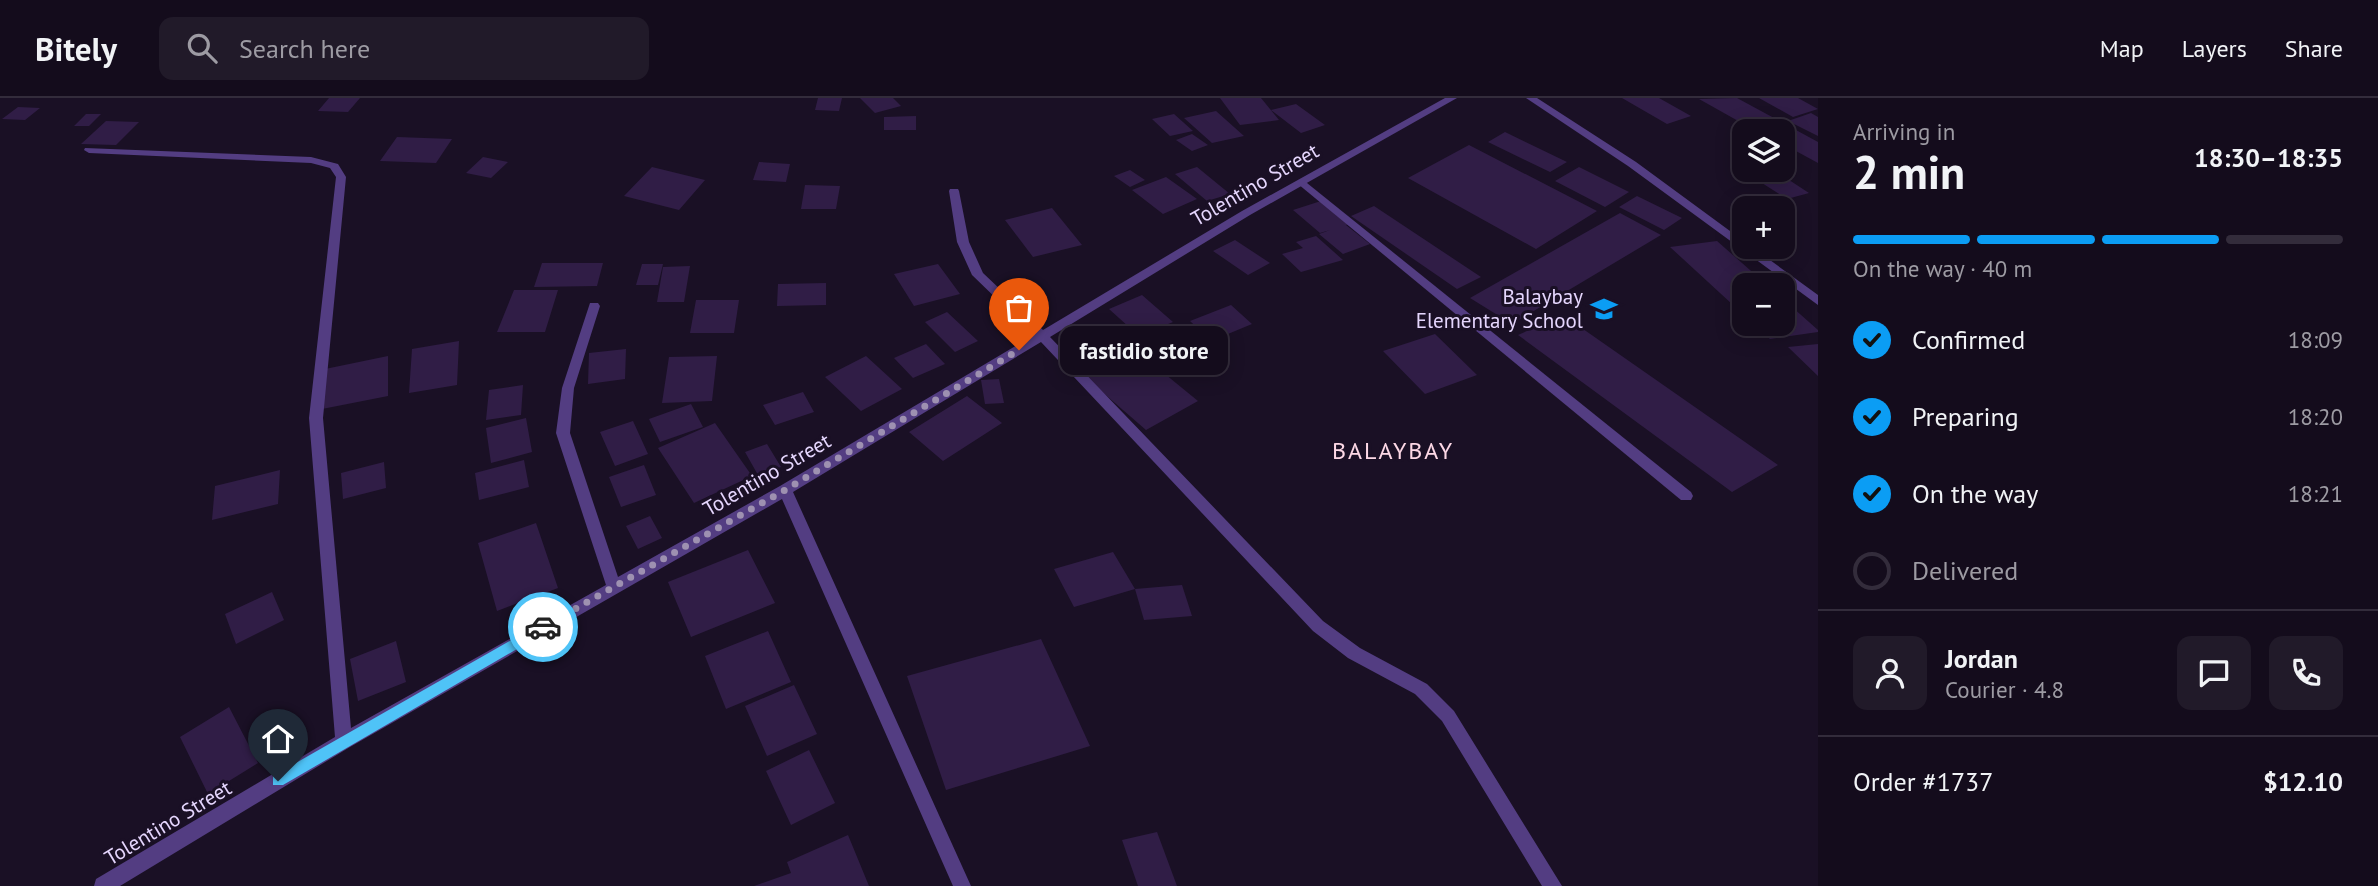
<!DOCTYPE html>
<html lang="en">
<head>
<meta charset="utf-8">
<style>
	body { margin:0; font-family:"PT Sans",sans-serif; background:#211a29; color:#f1f3f6; height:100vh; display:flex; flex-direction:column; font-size:26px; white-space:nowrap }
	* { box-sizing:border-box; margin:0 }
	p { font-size:23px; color:#9d9ba3 }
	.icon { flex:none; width:38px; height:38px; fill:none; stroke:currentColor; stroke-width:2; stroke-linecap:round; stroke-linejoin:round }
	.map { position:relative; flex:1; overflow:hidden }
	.sheet { display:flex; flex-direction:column; background:#140c1c; width:560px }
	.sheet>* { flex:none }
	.fabs { position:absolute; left:1732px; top:21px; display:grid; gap:14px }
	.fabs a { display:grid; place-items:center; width:63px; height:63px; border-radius:14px; background:#140c1c; box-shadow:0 4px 18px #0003,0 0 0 2px #332c3b; font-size:35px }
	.pin { position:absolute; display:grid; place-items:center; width:60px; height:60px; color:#fff; margin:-72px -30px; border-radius:50% 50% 50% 0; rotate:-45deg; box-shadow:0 0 7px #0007 }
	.pin .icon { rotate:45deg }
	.courier { position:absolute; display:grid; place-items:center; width:70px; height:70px; margin:-35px; border:5px solid #4fc3f7; border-radius:50%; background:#fff; color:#222; box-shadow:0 2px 9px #0007 }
	.bubble { position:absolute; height:49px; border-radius:14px; background:#140c1c; box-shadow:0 4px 18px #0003,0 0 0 2px #332c3b; font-size:23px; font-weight:700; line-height:49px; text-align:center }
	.overview em { font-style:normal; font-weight:700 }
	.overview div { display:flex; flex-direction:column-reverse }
	.overview { display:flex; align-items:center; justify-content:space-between; height:119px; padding:0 35px }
	h1 { font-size:46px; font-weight:700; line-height:52px }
	.bar { display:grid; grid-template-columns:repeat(4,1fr); gap:10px 7px; align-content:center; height:84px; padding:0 35px }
	.bar i { height:9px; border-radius:5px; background:#332c3b }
	.bar .selected { background:#0b9df4 }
	.bar p { grid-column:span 4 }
	.line { display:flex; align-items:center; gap:18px; padding:0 35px; border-top:2px solid #332c3b }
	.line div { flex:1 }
	.round { display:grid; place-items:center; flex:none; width:74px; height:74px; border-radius:14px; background:#211a29 }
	ol { padding:0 35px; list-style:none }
	li { display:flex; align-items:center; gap:21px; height:77px }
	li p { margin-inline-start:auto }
	li .icon { padding:7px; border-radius:50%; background:#0b9df4; color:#111; stroke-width:4 }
	li:last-child { color:#9d9ba3 }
	li i { width:38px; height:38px; border:4px solid #332c3b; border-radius:50% }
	header { display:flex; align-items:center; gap:42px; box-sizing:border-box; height:98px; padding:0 35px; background:#140c1c; border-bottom:2px solid #332c3b }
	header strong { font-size:33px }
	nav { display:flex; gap:38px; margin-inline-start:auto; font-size:24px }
	.search { width:490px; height:63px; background:#211a29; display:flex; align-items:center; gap:18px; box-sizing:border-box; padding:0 24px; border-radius:14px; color:#9d9ba3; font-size:26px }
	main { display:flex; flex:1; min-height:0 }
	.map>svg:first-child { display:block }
</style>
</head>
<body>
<header>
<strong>Bitely</strong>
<div class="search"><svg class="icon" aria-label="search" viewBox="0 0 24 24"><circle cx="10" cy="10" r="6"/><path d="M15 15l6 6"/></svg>Search here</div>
<nav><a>Map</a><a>Layers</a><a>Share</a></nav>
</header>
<main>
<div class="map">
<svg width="1818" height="788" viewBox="0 0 1818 788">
	<rect width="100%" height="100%" fill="#1a1025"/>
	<path fill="#301d46" d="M329,0H360L348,14L318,13Z
		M818,0H842L839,13L815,12Z
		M860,0H893L901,8L875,15Z
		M1220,0H1261L1279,22L1240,27Z
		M1622,0H1659L1691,18L1667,26Z
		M1737,0L1818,44V65L1783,46V33H1756L1699,1Z
		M1759,0H1798L1818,11L1793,19Z
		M1296,6L1325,27L1301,35L1271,12Z
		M18,9L40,10L25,22L2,21Z
		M1216,13L1244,38L1212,45L1184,20Z
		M1811,15L1818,19V38L1788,23Z
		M86,16H101L89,28H74Z
		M1174,16L1193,33L1170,38L1152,21Z
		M916,18V32H884V19Z
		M106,23L139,24L116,47L81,46Z
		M1505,34L1567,64L1550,74L1488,44Z
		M1192,36L1208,47L1192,53L1176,42Z
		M397,39L452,41L436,65L380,63Z
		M1469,47L1597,113L1536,151L1408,80Z
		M483,59L508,64L491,80L466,75Z
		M759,64L790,66L786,84L753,82Z
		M652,69L705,82L679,112L624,98Z
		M1197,69L1230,96L1207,103L1175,76Z
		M1579,69L1629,94L1605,109L1555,83Z
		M1130,72L1145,82L1130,89L1114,78Z
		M1774,72L1809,95L1787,101L1751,78Z
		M1166,79L1197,101L1163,116L1132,92Z
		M805,87L840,88L836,111H801Z
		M1637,98L1682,120L1664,132L1619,109Z
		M1321,103L1349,126L1346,127L1370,146L1343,156L1319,136L1330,132L1320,135L1293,112Z
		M1374,108L1481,179L1457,191L1351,118Z
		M1052,110L1082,147L1033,159L1005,122Z
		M1620,115L1661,137L1512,226L1470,200Z
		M1316,138L1343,162L1301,174L1282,156L1303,150L1296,144Z
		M1235,142L1270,165L1248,177L1213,153Z
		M1717,143L1767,187H1745V218L1670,149Z
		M542,165H603L597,188L534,189Z
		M642,166H663L658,187H636Z
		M938,166L960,196L914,208L894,176Z
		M690,168L684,204H657L663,169Z
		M826,185V207L777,208L778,186Z
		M514,192H558L545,234H497Z
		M1142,197L1173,224L1139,238L1109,211Z
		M1783,201L1818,232V234L1770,241L1753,226H1783Z
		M696,202H739L734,235H690Z
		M1231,207L1252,226L1211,243L1190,223Z
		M947,214L978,243L955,254L925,224Z
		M1563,217L1778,367L1732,394L1518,237Z
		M1182,232L1203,252L1166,267L1146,246Z
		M1435,236L1477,277L1425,296L1383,253Z
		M459,243L457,287L409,295L412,251Z
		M1127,245L1198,303L1146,332L1077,272Z
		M926,246L945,266L913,280L894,260Z
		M1818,246V278L1788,249Z
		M626,251L625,281L588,286L589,255Z
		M388,258V298L322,311L325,271Z
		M717,258L712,303L662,305L669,259Z
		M866,258L902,291L861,313L825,279Z
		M999,281L1004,305L985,306L981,282Z
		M523,287L521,317L486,322L489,292Z
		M803,294L814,314L775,327L763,307Z
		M967,298L1002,325L943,363L909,334Z
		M691,306L703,329L660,344L649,321Z
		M526,320L532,354L491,365L486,330Z
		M633,323L648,356L615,368L600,334Z
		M715,325L752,378L694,405L658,350Z
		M767,346L781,369L758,377L745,354Z
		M524,362L529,389L479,402L475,375Z
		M384,364L386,390L343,401L341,375Z
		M644,367L656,397L621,409L609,379Z
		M280,372L278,406L212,422L215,388Z
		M650,418L662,440L638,451L626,428Z
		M536,425L558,490L497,513L478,445Z
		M748,452L775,505L691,539L668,484Z
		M1113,454L1135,491L1074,509L1054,471Z
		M1182,487L1192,518L1144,522L1135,491Z
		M272,494L284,522L236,546L225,516Z
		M768,533L791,584L726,611L705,558Z
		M1041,541L1090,648L946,692L907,578Z
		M396,543L406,584L358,603L350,561Z
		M794,587L817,636L767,658L745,608Z
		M229,609L258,665L208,696L180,639Z
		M809,652L835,705L791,727L766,673Z
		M1157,734L1177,788H1138L1122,742Z
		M848,737L869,788H754L791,775L787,764Z"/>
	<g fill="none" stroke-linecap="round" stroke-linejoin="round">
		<path fill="#533d82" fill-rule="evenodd" d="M1302,81L1691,394L1693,398L1691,402H1681L1298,86L1297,84Z"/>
		<path fill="#533d82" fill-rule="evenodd" d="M1445,0H1457L1250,117L1050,239L1323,523L1360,550L1427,586L1454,613L1562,788H1542L1442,623L1415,596L1348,560L1313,533L1041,244L793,394L971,788H953L782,401L350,649L120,788H94L96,781L335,639L309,320L336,79L330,70L311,65L89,55L84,52L85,50L311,59L338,66L346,79L323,320L351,630L606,487L556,335L562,290L590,205H598L600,208L574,290L570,335L618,479L780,388L1034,237L972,177L957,144L949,93L950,91H958L959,93L969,144L983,175L1043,232L1242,113Z
			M1526,0H1537L1636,64L1745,144V149H1752L1818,197V207L1628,68Z"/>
	</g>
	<path fill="#4fc3f7" d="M543,524L550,529L548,533L283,687H273V678Z"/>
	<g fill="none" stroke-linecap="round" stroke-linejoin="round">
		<path stroke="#9e91b1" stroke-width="7" stroke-dasharray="0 12.6" d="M543,529L785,392L1019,252"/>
	</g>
	<defs>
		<g id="school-bare" transform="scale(2.1)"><path d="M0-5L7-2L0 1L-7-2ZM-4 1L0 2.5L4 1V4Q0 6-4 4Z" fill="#0b9df4" stroke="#1a1025" stroke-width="2.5" paint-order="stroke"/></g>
	</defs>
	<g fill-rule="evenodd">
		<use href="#school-bare" x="1604" y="211"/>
	</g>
	<g text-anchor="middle" stroke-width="6" stroke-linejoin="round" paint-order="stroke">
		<g font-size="21" fill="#e5d6fd" stroke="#1a1025">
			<text transform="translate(1255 87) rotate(-30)" y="7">Tolentino Street</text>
			<text transform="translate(767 377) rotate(-30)" y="7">Tolentino Street</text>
			<text transform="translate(168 725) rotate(-31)" y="7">Tolentino Street</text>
		</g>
		<g font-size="21" fill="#e5d6fd" stroke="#1a1025" text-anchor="end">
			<text x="1583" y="206">Balaybay<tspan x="1583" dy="24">Elementary School</tspan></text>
		</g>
		<g font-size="24" letter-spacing="2" fill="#fdd8e6" stroke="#1a1025">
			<text x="1393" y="361">BALAYBAY</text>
		</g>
	</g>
</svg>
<div class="fabs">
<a><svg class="icon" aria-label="layers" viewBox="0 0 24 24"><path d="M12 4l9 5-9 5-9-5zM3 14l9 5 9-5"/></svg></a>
<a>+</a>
<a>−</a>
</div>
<div class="pin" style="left:1019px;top:252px;background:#ea580c"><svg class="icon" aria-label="bag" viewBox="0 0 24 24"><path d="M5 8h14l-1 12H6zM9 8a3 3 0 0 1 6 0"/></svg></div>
<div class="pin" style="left:278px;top:683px;background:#1f2937"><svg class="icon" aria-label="home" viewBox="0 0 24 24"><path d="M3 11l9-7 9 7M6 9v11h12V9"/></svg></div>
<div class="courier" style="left:543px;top:529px"><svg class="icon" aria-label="car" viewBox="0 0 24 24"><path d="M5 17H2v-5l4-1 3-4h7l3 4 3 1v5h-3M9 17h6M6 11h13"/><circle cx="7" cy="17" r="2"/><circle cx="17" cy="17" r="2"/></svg></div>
<div class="bubble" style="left:1060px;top:228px;width:168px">fastidio store</div>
</div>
<section class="sheet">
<div class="overview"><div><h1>2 min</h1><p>Arriving in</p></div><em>18:30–18:35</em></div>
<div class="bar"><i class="selected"></i><i class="selected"></i><i class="selected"></i><i></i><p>On the way · 40 m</p></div>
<ol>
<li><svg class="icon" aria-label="check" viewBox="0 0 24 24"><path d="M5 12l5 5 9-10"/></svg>Confirmed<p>18:09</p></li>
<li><svg class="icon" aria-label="check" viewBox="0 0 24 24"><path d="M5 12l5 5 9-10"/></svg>Preparing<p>18:20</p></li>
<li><svg class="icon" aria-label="check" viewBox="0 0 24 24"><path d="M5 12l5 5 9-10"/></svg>On the way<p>18:21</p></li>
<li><i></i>Delivered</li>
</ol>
<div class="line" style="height:126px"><a class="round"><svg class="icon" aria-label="person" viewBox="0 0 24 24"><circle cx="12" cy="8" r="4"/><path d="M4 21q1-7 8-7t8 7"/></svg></a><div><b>Jordan</b><p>Courier · 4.8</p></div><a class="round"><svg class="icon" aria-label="chat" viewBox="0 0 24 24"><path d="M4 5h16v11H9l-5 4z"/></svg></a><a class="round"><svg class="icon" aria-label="phone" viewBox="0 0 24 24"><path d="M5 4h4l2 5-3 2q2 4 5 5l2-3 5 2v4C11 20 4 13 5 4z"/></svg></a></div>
<div class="line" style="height:91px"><div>Order #1737</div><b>$12.10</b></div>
</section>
</main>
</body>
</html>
